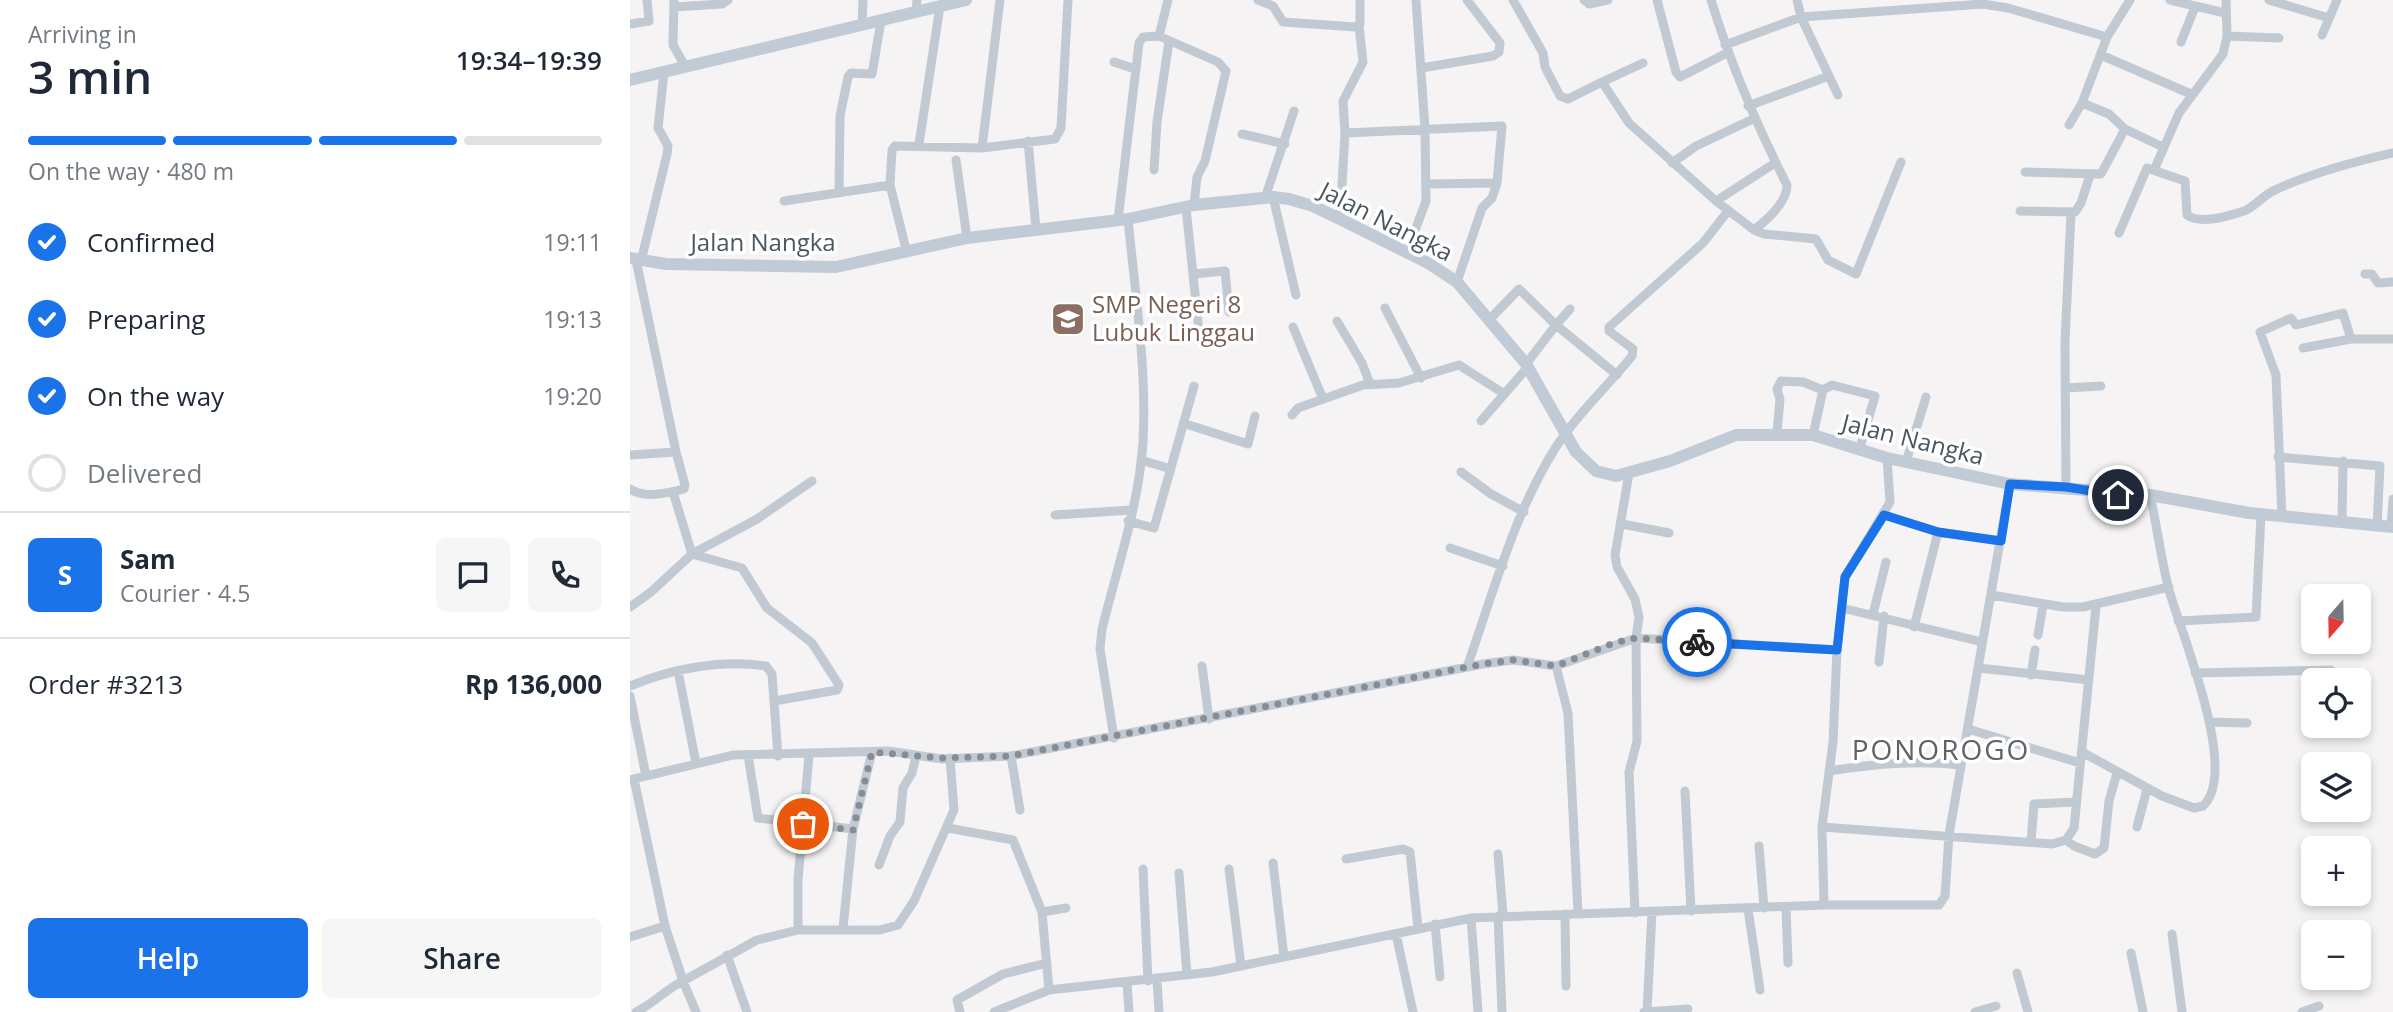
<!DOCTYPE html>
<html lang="en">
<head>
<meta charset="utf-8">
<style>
	body { margin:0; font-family:"Open Sans",sans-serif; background:#f6f6f7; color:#1f2937; height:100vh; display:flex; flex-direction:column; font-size:26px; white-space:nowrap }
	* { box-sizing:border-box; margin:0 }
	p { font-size:23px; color:#747a83 }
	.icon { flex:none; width:38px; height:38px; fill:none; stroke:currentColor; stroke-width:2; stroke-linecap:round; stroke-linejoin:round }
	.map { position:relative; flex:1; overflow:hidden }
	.sheet { display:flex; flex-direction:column; background:#fff; width:630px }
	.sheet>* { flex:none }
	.needle { width:46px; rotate:200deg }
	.controls { position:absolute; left:1671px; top:584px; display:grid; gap:14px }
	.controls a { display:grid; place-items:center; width:70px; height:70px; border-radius:10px; background:#fff; box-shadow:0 4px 10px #0003; font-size:35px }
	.pin { position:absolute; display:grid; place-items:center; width:60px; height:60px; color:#fff; margin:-30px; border:4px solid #fff; border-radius:50%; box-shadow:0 2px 7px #0007 }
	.courier { position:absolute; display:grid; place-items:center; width:70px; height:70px; margin:-35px; border:5px solid #1a73e8; border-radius:50%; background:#fff; color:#222; box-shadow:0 2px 9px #0007 }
	.head em { font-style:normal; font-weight:600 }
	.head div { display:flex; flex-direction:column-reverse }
	.head { display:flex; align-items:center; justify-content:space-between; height:119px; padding:0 28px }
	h1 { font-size:46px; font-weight:600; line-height:52px }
	.bar { display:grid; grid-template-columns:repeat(4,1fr); gap:10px 7px; align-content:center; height:84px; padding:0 28px }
	.bar i { height:9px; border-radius:5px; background:#e0e1e3 }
	.bar .current { background:#1a73e8 }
	.bar p { grid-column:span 4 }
	.line { display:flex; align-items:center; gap:18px; padding:0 28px; border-top:2px solid #e0e1e3 }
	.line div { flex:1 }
	.round { display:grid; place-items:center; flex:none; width:74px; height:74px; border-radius:10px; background:#f6f6f7 }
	ol { padding:0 28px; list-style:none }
	li { display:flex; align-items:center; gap:21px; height:77px }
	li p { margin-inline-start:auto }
	li .icon { padding:7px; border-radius:50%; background:#1a73e8; color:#fff; stroke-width:4 }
	li:last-child { color:#747a83 }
	li i { width:38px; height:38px; border:4px solid #e0e1e3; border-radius:50% }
	.button { display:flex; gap:14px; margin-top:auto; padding:14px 28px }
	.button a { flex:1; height:80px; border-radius:10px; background:#1a73e8; color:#fff; font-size:28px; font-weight:600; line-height:80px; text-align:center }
	.button a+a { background:#f6f6f7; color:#1f2937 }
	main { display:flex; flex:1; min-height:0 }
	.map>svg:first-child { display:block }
</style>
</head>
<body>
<main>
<section class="sheet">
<div class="head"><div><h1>3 min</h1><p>Arriving in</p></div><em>19:34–19:39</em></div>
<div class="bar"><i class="current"></i><i class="current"></i><i class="current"></i><i></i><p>On the way · 480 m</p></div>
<ol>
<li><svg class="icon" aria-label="check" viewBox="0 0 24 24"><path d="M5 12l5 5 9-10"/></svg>Confirmed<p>19:11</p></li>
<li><svg class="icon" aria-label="check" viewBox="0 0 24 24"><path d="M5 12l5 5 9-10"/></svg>Preparing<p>19:13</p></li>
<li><svg class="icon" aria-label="check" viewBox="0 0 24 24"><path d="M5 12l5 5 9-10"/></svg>On the way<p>19:20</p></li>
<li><i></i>Delivered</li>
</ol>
<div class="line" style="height:126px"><b class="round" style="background:#1a73e8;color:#fff">S</b><div><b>Sam</b><p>Courier · 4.5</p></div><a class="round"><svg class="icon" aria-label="chat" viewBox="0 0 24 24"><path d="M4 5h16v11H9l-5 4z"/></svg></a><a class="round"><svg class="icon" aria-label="phone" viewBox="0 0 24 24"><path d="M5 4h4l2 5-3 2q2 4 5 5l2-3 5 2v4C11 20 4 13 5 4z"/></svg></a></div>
<div class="line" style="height:91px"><div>Order #3213</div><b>Rp 136,000</b></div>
<div class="button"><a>Help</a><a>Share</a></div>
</section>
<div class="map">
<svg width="1763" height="1012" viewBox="0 0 1763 1012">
	<rect width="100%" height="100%" fill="#f5f3f3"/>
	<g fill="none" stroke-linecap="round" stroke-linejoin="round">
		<path stroke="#c1cad2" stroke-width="9" d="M44,0L43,45L55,66
			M628,0L643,6L653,22L726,27L730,24V0
			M883,0L913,53L915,67L930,96L938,99L972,82L999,123L1086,201L1124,230C1137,220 1157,202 1157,185C1126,124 1101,65 1081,0
			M954,0L959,4L978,0
			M1027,0L1046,72L1050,77L1097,53
			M1167,0L1171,17L1208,95
			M1500,0L1477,37L1452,103L1479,114L1495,129L1533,147
			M1540,0L1595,13
			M1639,0L1699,18
			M44,7L92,4L98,0
			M286,12L287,0
			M0,24L19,21L17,0
			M232,25L233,0
			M1692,35L1707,0
			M529,36L538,0
			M1597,36L1649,38
			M1551,42L1565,7
			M1095,45L1171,17L1353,4L1378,8L1477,37
			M1471,55L1561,94
			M484,62L505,69
			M791,68L863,56L869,52L870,43L837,0
			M972,82L1013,63
			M1118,106L1199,76
			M1439,125L1452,103
			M715,133L872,126L867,183L862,198L852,208L827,282
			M612,134L655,144
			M398,141L406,229
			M289,144L310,6
			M352,148L370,0
			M326,160L337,238
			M1042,163L1066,146L1123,119
			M524,170L527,122L539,41
			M1524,170L1549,113L1593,54L1597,36L1596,0
			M1395,172L1471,174L1495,129
			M796,184L867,183
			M209,192L210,116L218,77L221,73L242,74L251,21
			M643,197L666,295
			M635,198L664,111
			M154,201L260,185
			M1086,201L1145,163
			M556,208L570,341
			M1390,211L1445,212L1451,203L1460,175
			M710,219L715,133L713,101L733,62L729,26
			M488,220L509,43L513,37L529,36L588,62L596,71L575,161L567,177L564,205
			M1124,230L1134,234L1186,239L1198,260L1226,274L1271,162
			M1489,233L1517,168L1555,181L1557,215C1570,225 1599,216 1614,211C1625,207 1633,195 1645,190C1682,173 1723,162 1763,153
			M777,252L796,201L795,129L786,0
			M277,253L260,185L262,150L265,146L352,148L425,139L431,128L438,0
			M6,260L46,452
			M11,261L37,154L38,146L28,128L34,72
			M564,274L595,271L599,312
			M1735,274H1742L1748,283L1763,282
			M755,308L791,378
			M859,320L889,289L926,325L940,309
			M707,321L732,363L740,384
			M663,327L693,399
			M1673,348L1721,339
			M896,364L926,325L987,375
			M1435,388L1471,386
			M662,415L668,408L733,385L769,383L829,365L873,393
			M851,421L897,368
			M556,424L618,444L625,416
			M1147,432L1150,399L1147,389L1151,381L1173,382L1193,390L1202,385L1245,396L1229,451
			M1183,435L1193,390
			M0,455L46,452L55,485L54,489C38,493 15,499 0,489
			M1648,457L1750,466L1747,526
			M511,460L541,469
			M1276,462L1296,397
			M831,472L861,494L894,512
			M999,473L985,555L987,567L1005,599L1009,617L1006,638L1007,741L999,772L1005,913
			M1436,487L1435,342L1441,213
			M425,515L501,510
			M1254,515L1308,532L1371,541
			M1652,517L1646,375L1630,332L1661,318L1666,325L1713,313L1721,339H1763
			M498,521L524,528L564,386
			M1712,523L1713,461
			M992,524L1039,533
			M1761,527L1763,499
			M820,548L873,566
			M62,554L112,568L137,608L182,643L209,685L207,690L144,701
			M62,554L127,519L182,481
			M1361,595L1433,607H1453L1539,587
			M0,607L21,592L62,554L43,492
			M1212,608L1352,642
			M1243,614L1256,562
			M1548,621L1626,617L1631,515
			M1284,627L1308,532
			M1408,635L1413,605
			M1249,662L1254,616
			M572,666L579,719
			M926,666L938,713L948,913
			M837,667C863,594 884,513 926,447C947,414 978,386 1002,356L1003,349L979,331V327L1073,243L1098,211
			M1348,668L1459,680
			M48,671L66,763
			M1565,673L1701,670
			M1401,675L1405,650
			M0,686C41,669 91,659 136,666L142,674L148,756
			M0,696L16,776
			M1579,722L1617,723
			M1338,729L1450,763
			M484,738L470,649L472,629C487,568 509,505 513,442C517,368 505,292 498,219
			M1452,752L1532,796L1564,808L1573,806C1610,772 1551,633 1539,590C1531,559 1527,526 1520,495
			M118,755L128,818L223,829
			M179,755L168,880V930H250L268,925L284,901L324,810L320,758
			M381,756L390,810
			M1199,771C1244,764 1286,760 1331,765
			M0,780L103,755L258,751L312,759L381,756L853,664L883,660L926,666L1006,638L1207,650
			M1055,791L1061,911
			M1192,827L1422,844L1436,840L1444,828L1466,606
			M1507,827L1517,789
			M318,828L383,840L412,912L419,990
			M1436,840L1444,846L1465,854L1474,848L1479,801L1487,773
			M1401,842L1404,804L1446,802
			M1129,846L1134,908
			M868,854L873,915
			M716,859L773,849L780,852L788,928
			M643,863L654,957
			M249,865L260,836L270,822L273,788L282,773L286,756
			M513,869L518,981
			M599,869L611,966
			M549,873L557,975
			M1194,905L1192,827L1203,742L1207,650L1215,577L1260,502L1257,458
			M1156,907L1158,963
			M1118,909L1130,990
			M412,912L436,908
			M935,914L936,986
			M868,916L872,1012
			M841,918L848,1012
			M805,924L810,977
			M213,928L223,829L242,752
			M766,934L783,1012
			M1542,934L1552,1012
			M0,937L35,926L4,779
			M1501,953L1513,1012
			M97,955L117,1012
			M1387,973L1398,1012
			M527,980L529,1012
			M497,983L499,1012
			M6,1012C24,1003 35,990 53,981L35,926
			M66,1012L53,981L127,940L168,930
			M330,1012L327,1000L373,974L417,963
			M364,1012L419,990L582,972L841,918L1194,905H1309L1315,896L1319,835L1380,484
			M1014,1012L1058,1009
			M1017,1012L1022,912
			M1345,1012L1366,1006
			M1672,1012L1689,1006"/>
		<path stroke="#c1cbd6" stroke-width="12" d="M0,80L336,0
			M0,258L36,264L206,267L337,238L498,219L564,205L643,197L659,199L683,206L710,219L798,263L827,282L896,364L946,452L966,471L986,476L1040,461L1106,435H1183L1257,458L1380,484L1520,495L1619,513L1763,527"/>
	</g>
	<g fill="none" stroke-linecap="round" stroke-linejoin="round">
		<path stroke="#868d94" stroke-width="7" stroke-dasharray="0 12.6" d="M173,824L223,830L242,752L312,758L381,756L853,664L883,660L926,666L984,643L1006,638L1067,642"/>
		<path stroke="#1a73e8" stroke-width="9" d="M1067,642L1207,650L1215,577L1254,515L1308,532L1371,541L1380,484L1436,487L1488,495"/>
	</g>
	<defs>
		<g id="school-square" transform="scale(1.75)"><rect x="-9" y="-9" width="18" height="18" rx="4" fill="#8d6e63" stroke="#fff"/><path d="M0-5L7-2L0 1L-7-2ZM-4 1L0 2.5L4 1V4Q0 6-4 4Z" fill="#fff"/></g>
	</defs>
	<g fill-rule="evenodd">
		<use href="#school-square" x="438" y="319"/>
	</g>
	<g text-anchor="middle" stroke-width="7" stroke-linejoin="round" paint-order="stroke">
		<g font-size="24" fill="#4a5661" stroke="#fff">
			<text transform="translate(756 222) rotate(27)" y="8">Jalan Nangka</text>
			<text x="133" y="251">Jalan Nangka</text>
			<text transform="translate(1283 440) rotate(14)" y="8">Jalan Nangka</text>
		</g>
		<g font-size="24" fill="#785e54" stroke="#fff" text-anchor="start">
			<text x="462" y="313">SMP Negeri 8<tspan x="462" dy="28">Lubuk Linggau</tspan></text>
		</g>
		<g font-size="28" letter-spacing="2" fill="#5f6368" stroke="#fff">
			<text x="1311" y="760">PONOROGO</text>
		</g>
	</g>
</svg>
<div class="controls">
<a><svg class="needle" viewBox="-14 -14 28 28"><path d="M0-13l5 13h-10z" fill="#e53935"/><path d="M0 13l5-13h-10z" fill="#747a83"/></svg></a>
<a><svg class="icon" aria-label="locate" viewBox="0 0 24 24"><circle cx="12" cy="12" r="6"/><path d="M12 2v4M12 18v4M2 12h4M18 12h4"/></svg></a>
<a><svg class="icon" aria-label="layers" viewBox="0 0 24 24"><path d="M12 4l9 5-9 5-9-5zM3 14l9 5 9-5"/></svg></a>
<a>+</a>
<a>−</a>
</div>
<div class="pin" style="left:173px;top:824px;background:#ea580c"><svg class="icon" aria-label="bag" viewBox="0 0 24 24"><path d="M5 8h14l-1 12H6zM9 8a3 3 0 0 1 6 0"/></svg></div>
<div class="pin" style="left:1488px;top:495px;background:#1f2937"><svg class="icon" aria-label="home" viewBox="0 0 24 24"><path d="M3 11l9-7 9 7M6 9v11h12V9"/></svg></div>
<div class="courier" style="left:1067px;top:642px"><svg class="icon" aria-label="bike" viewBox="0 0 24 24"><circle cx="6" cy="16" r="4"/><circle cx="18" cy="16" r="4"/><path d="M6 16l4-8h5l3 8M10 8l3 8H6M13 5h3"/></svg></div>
</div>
</main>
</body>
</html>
